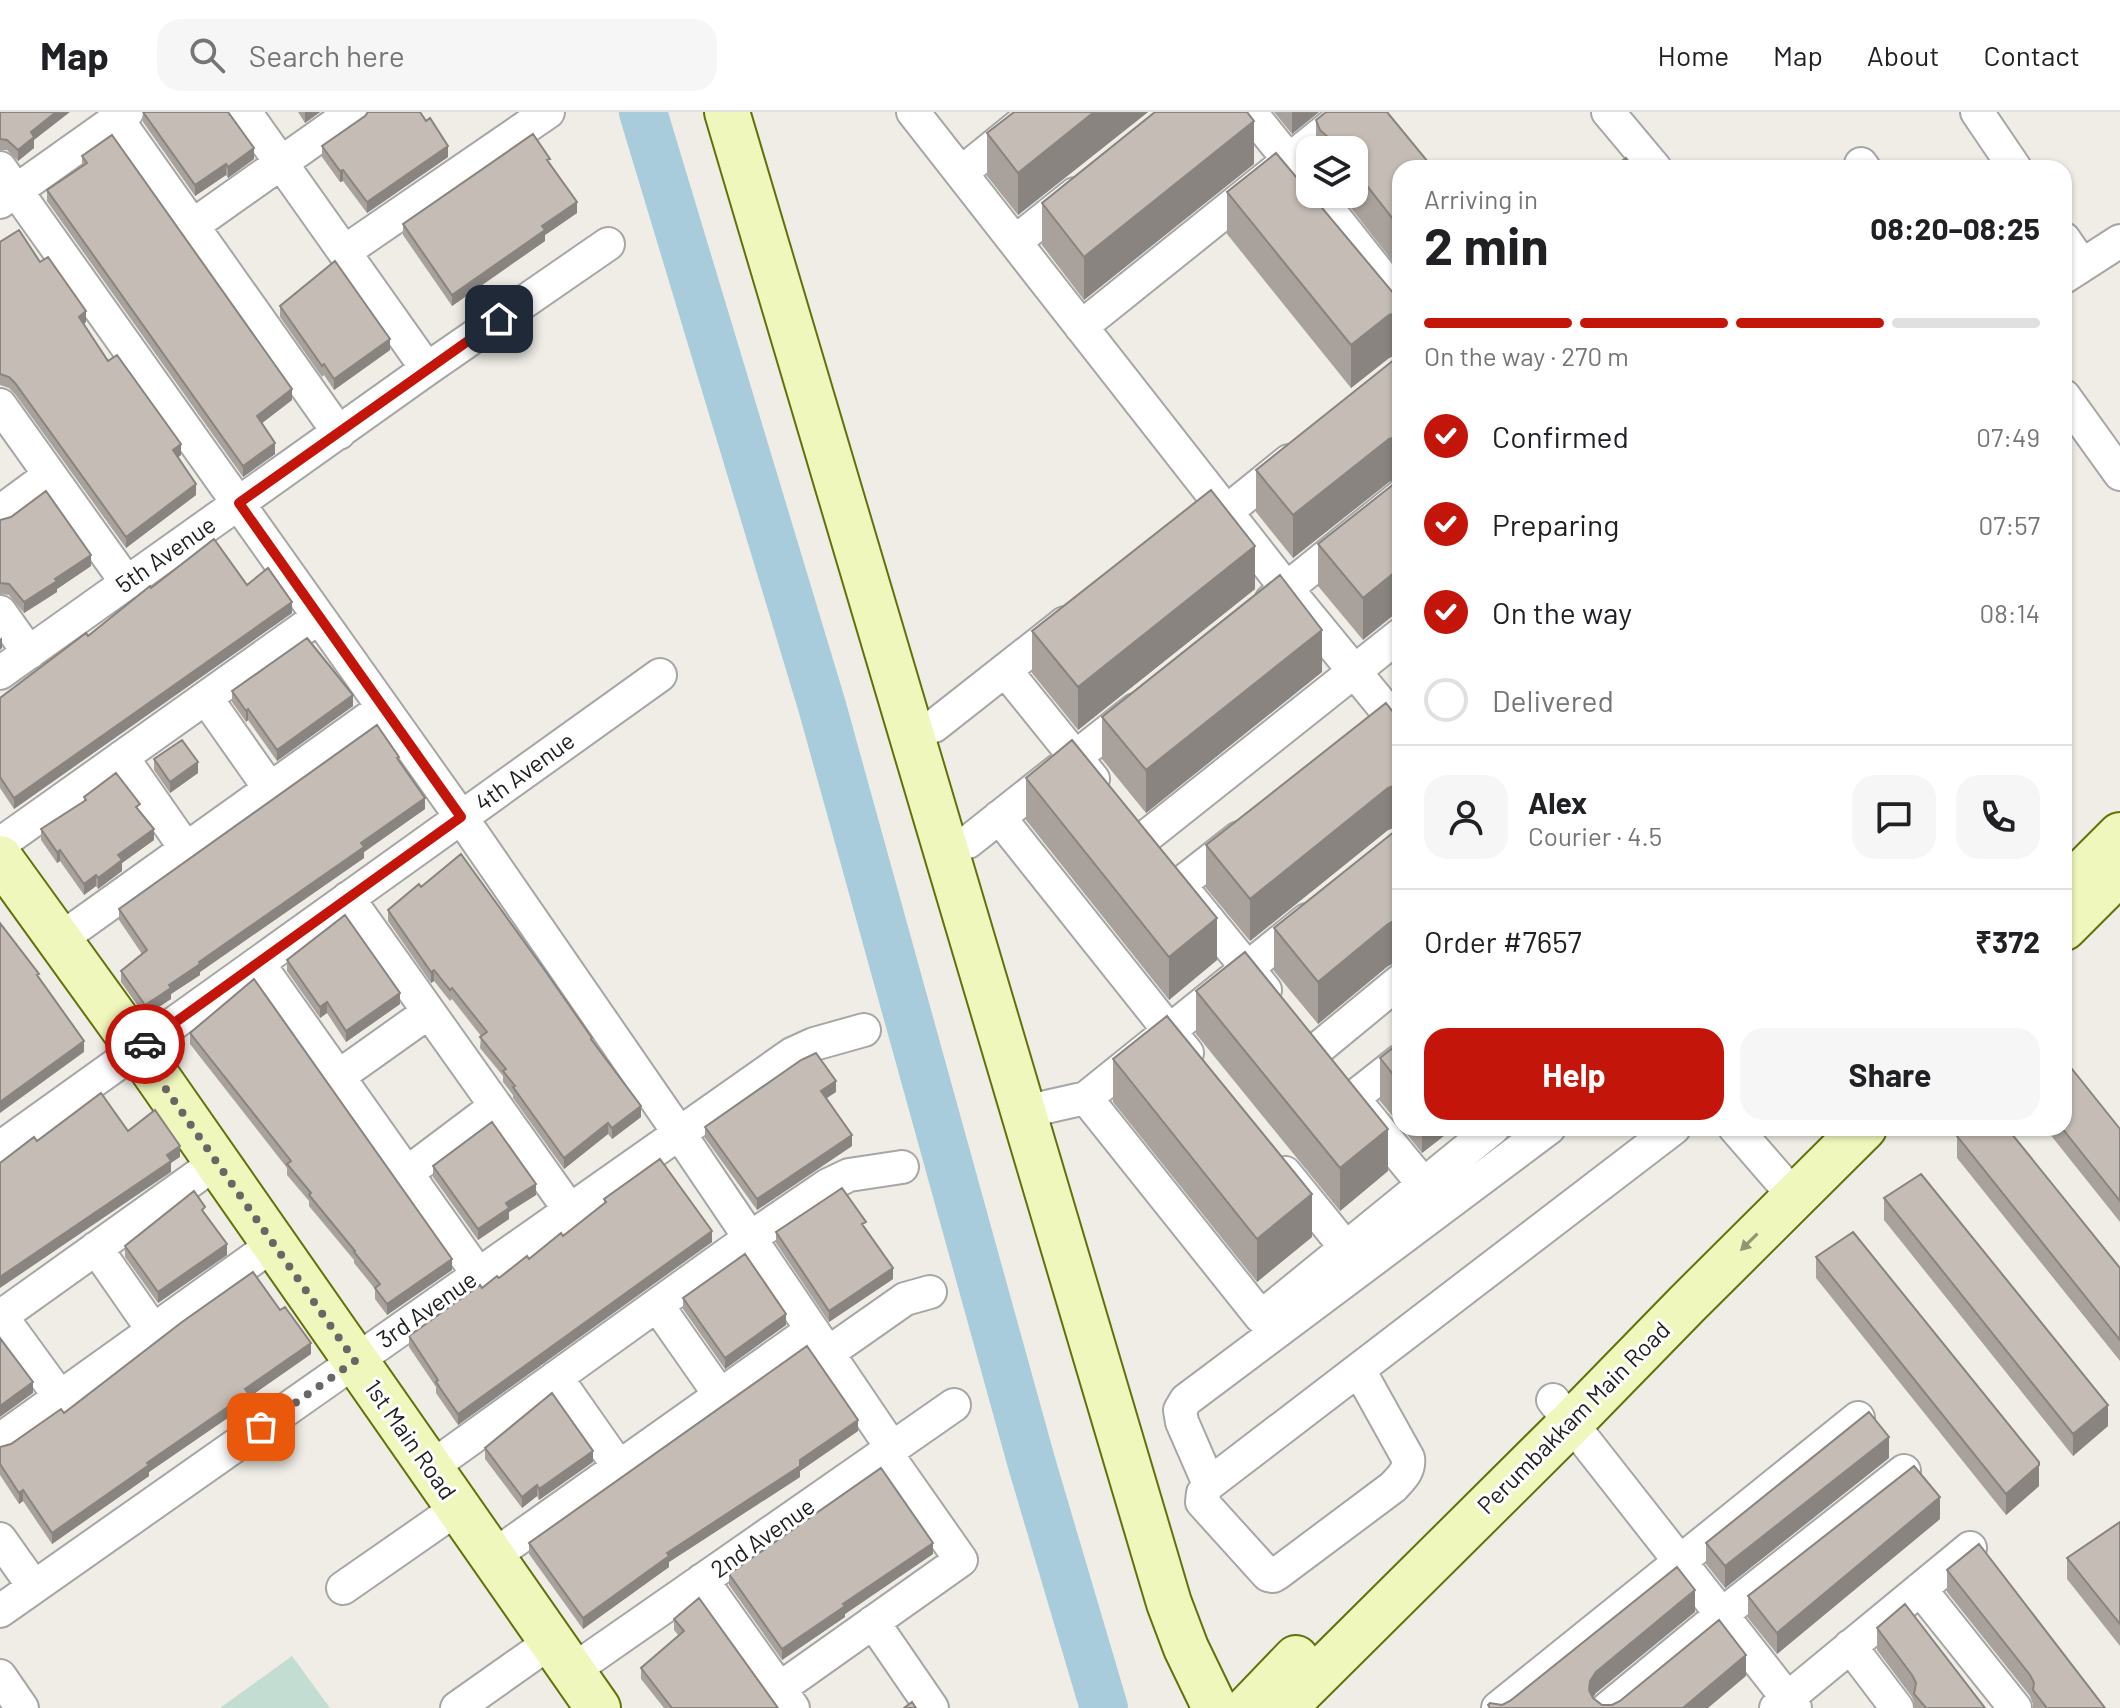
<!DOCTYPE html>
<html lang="en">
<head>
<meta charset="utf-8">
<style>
	body { margin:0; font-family:Barlow,sans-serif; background:#f6f6f6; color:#202124; height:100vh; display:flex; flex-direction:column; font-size:30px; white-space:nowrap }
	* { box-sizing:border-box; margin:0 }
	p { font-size:26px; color:#757577 }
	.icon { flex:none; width:44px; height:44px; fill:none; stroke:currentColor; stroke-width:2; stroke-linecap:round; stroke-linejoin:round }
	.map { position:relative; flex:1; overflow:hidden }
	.panel { position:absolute; left:1392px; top:48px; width:680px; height:976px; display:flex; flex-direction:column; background:#fff; border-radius:24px; box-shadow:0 2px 6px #0004 }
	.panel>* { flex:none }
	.tools { position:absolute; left:1296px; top:24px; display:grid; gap:16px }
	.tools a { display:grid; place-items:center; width:72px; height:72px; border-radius:16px; background:#fff; box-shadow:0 2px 6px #0004; font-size:40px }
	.pin { position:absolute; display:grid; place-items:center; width:68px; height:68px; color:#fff; margin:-34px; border-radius:16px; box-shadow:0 4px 12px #0006 }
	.courier { position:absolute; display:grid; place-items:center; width:80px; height:80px; margin:-40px; border:6px solid #c4150a; border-radius:50%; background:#fff; color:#222; box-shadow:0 2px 10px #0007 }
	.summary em { font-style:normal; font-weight:700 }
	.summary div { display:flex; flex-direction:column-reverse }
	.summary { display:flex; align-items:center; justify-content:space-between; height:136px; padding:0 32px }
	h1 { font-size:52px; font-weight:700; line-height:60px }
	.bar { display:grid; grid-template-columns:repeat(4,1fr); gap:12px 8px; align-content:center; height:96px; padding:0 32px }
	.bar i { height:10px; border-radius:6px; background:#e0e0e0 }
	.bar .current { background:#c4150a }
	.bar p { grid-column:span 4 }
	.line { display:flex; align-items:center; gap:20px; padding:0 32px; border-top:2px solid #e0e0e0 }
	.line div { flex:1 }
	.round { display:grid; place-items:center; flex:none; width:84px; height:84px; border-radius:24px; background:#f6f6f6 }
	ol { padding:0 32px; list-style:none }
	li { display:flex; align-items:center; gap:24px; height:88px }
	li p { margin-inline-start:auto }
	li .icon { padding:8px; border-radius:50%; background:#c4150a; color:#fff; stroke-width:4 }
	li:last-child { color:#757577 }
	li i { width:44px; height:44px; border:4px solid #e0e0e0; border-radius:50% }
	.cta { display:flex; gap:16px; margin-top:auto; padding:16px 32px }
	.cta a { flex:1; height:92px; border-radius:24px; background:#c4150a; color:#fff; font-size:32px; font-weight:700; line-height:92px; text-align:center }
	.cta a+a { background:#f6f6f6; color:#202124 }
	header { display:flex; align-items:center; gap:48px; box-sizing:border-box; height:112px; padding:0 40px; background:#fff; border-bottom:2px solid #e0e0e0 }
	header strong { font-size:38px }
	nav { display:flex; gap:44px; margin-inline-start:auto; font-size:28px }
	.search { width:560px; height:72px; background:#f6f6f6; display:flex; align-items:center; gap:20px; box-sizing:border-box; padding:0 28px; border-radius:24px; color:#757577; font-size:30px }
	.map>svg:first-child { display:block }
</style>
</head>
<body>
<header>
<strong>Map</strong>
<div class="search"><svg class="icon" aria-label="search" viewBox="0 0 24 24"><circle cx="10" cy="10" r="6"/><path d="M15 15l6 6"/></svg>Search here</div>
<nav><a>Home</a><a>Map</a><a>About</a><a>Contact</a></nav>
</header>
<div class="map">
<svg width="2120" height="1596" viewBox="0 0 2120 1596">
	<rect width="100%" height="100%" fill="#efede6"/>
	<path fill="#c3ddd2" d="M292,1544L330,1596H220Z"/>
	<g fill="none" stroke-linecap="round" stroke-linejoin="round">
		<path stroke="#a8ccdb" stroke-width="48" d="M643,0L822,594L1031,1349L1104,1596"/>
		<g stroke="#a6a6a6" stroke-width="36">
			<path id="street" d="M245,0L427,257
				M913,0L1286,476L1400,615
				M1250,0L1301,63
				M1608,0L1655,56
				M1977,0L2015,56
				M117,7L339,321
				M1861,52L1864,56
				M0,56L461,705L679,1021L892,1336
				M961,61L1036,0
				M1316,82L1400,188
				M0,90L127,0
				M192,114L353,0
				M2064,127L2082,153
				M1015,130L1075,82
				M344,140L548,0
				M2064,165L2120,129
				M1081,215L1349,0
				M2064,284L2120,362
				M0,293L127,471
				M0,400L50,363
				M1226,400L1289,349
				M1271,489L1400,385
				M0,500L29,541
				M1005,558L1093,667
				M0,561L427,257L608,132
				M206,586L270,677
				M934,614L1065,511
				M122,645L186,737
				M999,705L1187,941
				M1142,728L1400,523
				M968,730L1135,598
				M0,732L319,505
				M1179,773L1239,726
				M348,786L569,1097
				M1191,787L1265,878
				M59,828L383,596
				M258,851L478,1162
				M1315,939L1400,869
				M339,964L429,900
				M1086,986L1261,1205L1493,1016
				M1353,986L1400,949
				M1046,995L1086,986L1307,808
				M1360,995L1424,1073
				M1735,1016L1795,1085
				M0,1036L660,563
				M407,1061L496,994
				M1285,1061L1346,1136
				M96,1136L153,1218
				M657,1193L720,1283
				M1,1204L60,1285
				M0,1205L217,1050
				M828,1241L905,1187L930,1180
				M1359,1258L1408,1346C1410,1359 1401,1366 1393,1375L1278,1461L1273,1464L1268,1463L1202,1390L1203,1381L1209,1372L1674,1016
				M556,1265L619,1355
				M1553,1288L1795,1596
				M0,1328L274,1132
				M430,1356L750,1126L828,1073L849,1063L902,1055
				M1209,1372L1182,1310L1180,1298L1186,1288L1549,1016
				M0,1427L34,1475
				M492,1445L812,1218
				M702,1468L793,1596
				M343,1476L458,1396
				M1920,1477L2015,1596
				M0,1499L792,942L814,932L864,918
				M873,1510L932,1596
				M1850,1534L1897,1596
				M572,1559L954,1293
				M0,1564L22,1596
				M779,1577L961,1448L886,1341
				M457,1596L552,1529
				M1498,1596L1858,1306
				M1608,1596L1721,1503L1904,1359
				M1776,1596L1970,1436"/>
		</g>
		<g stroke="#61720a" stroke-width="48">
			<path id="secondary" d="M727,0L1169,1491L1186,1536L1215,1596
				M0,746L138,937L598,1596
				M2071,772L2120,723
				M2064,816L2120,760
				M1248,1596L1296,1546
				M1284,1596L1570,1312L1687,1192L1864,1016"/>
		</g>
		<use href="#street" stroke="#fff" stroke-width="32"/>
		<use href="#secondary" stroke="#f0f7bc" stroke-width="44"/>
	</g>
	<path fill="#a9a29c" d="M0,0L34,28V36L18,49L7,38H0Z
		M143,0L254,47L228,66L226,63L195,84L143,10Z
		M298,0H320L305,11Z
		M1148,0L1018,103L987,64V21Z
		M1274,0H1319L1292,22Z
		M365,4L448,45L367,101L343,69L340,70L322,45V34Z
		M1316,8L1400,56V159L1340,82H1354V38H1316Z
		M82,44L292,288L262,311L275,342L243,365L47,89V78L82,54Z
		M550,52L577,101L545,123V129L452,194L403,123V112Z
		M1254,52L1084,188L1042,133V91Z
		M1227,80L1400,189V242L1389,246L1351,276L1227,122Z
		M0,130L40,150L86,210L84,212L108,249L181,343L178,345L196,383L126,436L15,282L9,276L0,273Z
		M280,194L390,238L334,278L324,263L322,265L280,205Z
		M1400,243V366L1389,370L1293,446L1256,400V358Z
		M1400,367L1363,528L1318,474V432Z
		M0,408L91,454L57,477V480L24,501L9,483L0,482Z
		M247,473L292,501L14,697L0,676V586L88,524L151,476Z
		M1255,477L1078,618L1032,561V519Z
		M1322,560L1146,701L1102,647V605Z
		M232,579L353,594L277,649L248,608L246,610L232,590Z
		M1400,609V714L1388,718L1250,829L1206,776V733Z
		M154,647L198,661L170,681L154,658Z
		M399,649L425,697L364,740V746L200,860V863L171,882V887L145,904L121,870V859L142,842L119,808V797Z
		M1026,666L1217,848L1169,888L1026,708Z
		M84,685L140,699L154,728L122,751V759L98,777L96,774L84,783L60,749L57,751L41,728V717L84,689Z
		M388,798L592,929L641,1005L612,1027L608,1022L564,1057L513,986V983L503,970V964L480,936L481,924L452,887L450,889L434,869L431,871L388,809Z
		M1274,816L1397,850L1388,854L1318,912L1274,859Z
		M287,848L400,892L346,930L327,901L320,906L287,859Z
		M1196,879L1388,1059L1340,1099L1196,922Z
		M190,921L452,1158L387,1203L375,1187V1177L354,1151V1148L309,1094V1089L287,1063V1056L190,932Z
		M1400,930V1013L1380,989V946Z
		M1113,947L1312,1125L1257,1170L1113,990Z
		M836,980L826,986L852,1034L757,1098L705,1026V1015Z
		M1402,1016H1454L1422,1041Z
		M2045,1016L2120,1017V1110Z
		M1957,1024L2120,1156V1249L1957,1046Z
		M433,1054L536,1083L509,1100V1107L478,1128L433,1065Z
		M1884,1086L2108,1314L2073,1344L1884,1108Z
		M604,1087L712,1130L458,1313L436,1281V1275L409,1235V1224L563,1124L604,1091Z
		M205,1103L227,1143L158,1191L125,1145V1134Z
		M776,1120L893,1167L829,1210L776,1131Z
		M1816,1145L2039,1350V1374L2006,1403L1816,1166Z
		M683,1186L786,1213L725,1257L683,1197Z
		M311,1242L248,1286V1292L149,1360V1364L52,1432L23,1389L19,1392L0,1363V1335L11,1332L64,1301Z
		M858,1319L800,1359V1365L669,1450V1455L583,1517L529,1442V1431Z
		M485,1336L593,1350L539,1388L537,1384L522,1396L485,1347Z
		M1889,1346L1725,1476L1706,1452V1431Z
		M1940,1407L1777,1542L1748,1506V1484Z
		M2120,1410V1534L2067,1467V1446Z
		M933,1442L845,1502V1505L782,1548L729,1473V1462Z
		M1947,1458L2105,1596H2033V1592L2030,1584L1947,1480Z
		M674,1507L778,1596H664L641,1567V1556L679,1524L674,1518Z
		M1877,1516L1985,1596H1914V1590L1912,1585L1877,1538Z"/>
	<path fill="#89847f" d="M56,0H70L34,28V36L18,49V38L31,20Z
		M305,0H320L305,11Z
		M1094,0H1148L1018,103V61Z
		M1292,0H1319L1292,22Z
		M1254,9V52L1084,188V145Z
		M448,34V45L367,101V90Z
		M254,36V47L228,66V55Z
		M226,52V63L195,84V73Z
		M343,58V69L340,70V59Z
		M577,90V101L545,123V129L452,194V183L542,114Z
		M86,199V210L79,216V205Z
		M1398,200V242L1389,246L1351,276V233L1389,203Z
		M390,227V238L334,278V267Z
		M292,277V288L257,315V304Z
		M1398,324V366L1389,370L1293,446V403L1389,327Z
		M275,331V342L243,365V354Z
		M181,332V343L173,349V338Z
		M196,372V383L126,436V425Z
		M1255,434V477L1078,618V575Z
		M91,443V454L57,477V480L24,501V490L55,467Z
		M1400,456V498L1363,528V486Z
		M292,490V501L14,697V686Z
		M1322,518V560L1146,701V658Z
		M2,525V536L0,538V527Z
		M353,583V594L277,649V638Z
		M248,597V608L246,610V599Z
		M198,650V661L170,681V670Z
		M1398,672V714L1388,718L1250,829V787L1388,676Z
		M425,686V697L364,740V746L200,860V863L171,882V887L145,904V893L169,873L361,731Z
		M154,717V728L122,751V759L98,777V766L118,743Z
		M60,738V749L57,751V740Z
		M96,763V774L84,783V772Z
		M1400,805V848L1388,854L1318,912V870L1388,812Z
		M1217,806V848L1169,888V845Z
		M434,858V869L431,871V860Z
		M400,881V892L346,930V919Z
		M327,890V901L320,906V895Z
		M84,929V940L0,1001V990Z
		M836,969V980L821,990V979Z
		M641,994V1005L612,1027V1016Z
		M608,1011V1022L564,1057V1046Z
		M1422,1016H1454L1422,1041Z
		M1388,1017V1059L1340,1099V1056Z
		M852,1023V1034L757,1098V1087Z
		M180,1034V1045L171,1051V1060L0,1176V1165Z
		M536,1072V1083L509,1100V1107L478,1128V1117L506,1091Z
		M1312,1082V1125L1257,1170V1127Z
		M712,1119V1130L458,1313V1302Z
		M227,1132V1143L158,1191V1180Z
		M452,1147V1158L387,1203V1192Z
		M893,1156V1167L829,1210V1199Z
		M786,1202V1213L725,1257V1246Z
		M311,1231V1242L248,1286V1292L149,1360V1364L52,1432V1421L245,1277Z
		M33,1270V1281L0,1305V1294Z
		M2108,1293V1314L2073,1344V1322Z
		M858,1308V1319L800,1359V1365L669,1450V1455L583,1517V1506L667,1441Z
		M1889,1325V1346L1725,1476V1454Z
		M593,1339V1350L539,1388V1377Z
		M2039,1353V1374L2006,1403V1382Z
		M537,1373V1384L522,1396V1385Z
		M23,1378V1389L19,1392V1381Z
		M1940,1385V1407L1777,1542V1521Z
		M933,1431V1442L845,1502V1505L782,1548V1537L843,1492Z
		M1695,1478V1500L1596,1581L1590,1590V1569L1596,1560Z
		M1746,1543V1564L1708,1596H1683Z"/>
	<path fill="#c4bcb5" stroke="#89847f" stroke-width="2" d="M0,0H56L31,20L34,25L18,38L7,28L0,27Z
		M143,0H228L254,36L228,55L226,52L195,73Z
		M368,0H420L426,9L430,6L448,34L367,90L343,58L340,59L322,34L365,4Z
		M1014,0H1094L1018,61L987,21Z
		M1155,0H1247L1254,9L1084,145L1042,91Z
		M1326,0H1387L1433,56H1400V116L1354,57V38H1339L1331,28L1320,18L1316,8Z
		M533,22L550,47L547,48L577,90L542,114L545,118L452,183L403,112Z
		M112,23L292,277L257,304L275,331L243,354L47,78L87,51L82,44Z
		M1276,41L1400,189V200L1389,203L1351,233L1227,80Z
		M1626,46L1634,56H1613Z
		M19,118L40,150L48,145L86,199L79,205L108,249L117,243L181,332L173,338L196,372L126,425L15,271L9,265L0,262V130Z
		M335,149L390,227L334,267L324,252L322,254L280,194Z
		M1400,243V324L1389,327L1293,403L1256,358Z
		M1400,367V456L1363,486L1318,432Z
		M1211,378L1255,434L1078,575L1032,519Z
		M46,379L91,443L55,467L57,469L24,490L9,472L0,471V408L11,405Z
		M214,427L247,473L268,456L292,490L14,686L0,665V586L86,521L88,524L150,474L151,476Z
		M1280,463L1322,518L1146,658L1102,605Z
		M307,526L353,583L277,638L248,597L246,599L232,579Z
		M1386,591L1400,609V672L1388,676L1250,787L1206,733Z
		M377,613L399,645L397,646L425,686L361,731L364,735L199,850L200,852L169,873L171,876L145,893L121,859L147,838L119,797Z
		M182,628L198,650L170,670L154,647Z
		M1072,628L1217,806L1169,845L1026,666Z
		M116,661L140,692L136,695L154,717L118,743L122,748L98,766L96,763L84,772L60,738L57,740L41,717L86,688L84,685Z
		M1400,715V805L1388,812L1318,870L1274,816Z
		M461,742L546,860L592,926L591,927L641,994L612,1016L608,1011L564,1046L513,975L515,974L503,959L506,957L480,925L487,920L452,876L450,878L434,858L431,860L388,798L419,772L421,775Z
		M345,803L400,881L346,919L327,890L320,895L287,848Z
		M0,811L39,862L37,863L84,929L0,990Z
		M1245,840L1388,1017L1340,1056L1196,879Z
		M254,867L452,1147L387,1192L375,1176L380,1172L354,1140L355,1139L309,1083L311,1081L287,1052L291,1049L190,921Z
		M1167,904L1312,1082L1257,1127L1113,947Z
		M1400,930V971L1380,946Z
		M816,941L836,969L821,979L852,1023L757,1087L705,1015L801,948Z
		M2064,947L2120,1017V1089L2062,1016H2064Z
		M101,981L128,1019L155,998L180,1034L167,1043L171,1049L0,1165V1051L34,1025L37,1029Z
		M492,1010L536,1072L506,1091L509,1096L478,1117L433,1054Z
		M1969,1016H2007L2120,1156V1228L1957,1024Z
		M660,1047L712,1119L458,1302L436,1270L438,1268L409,1224L480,1173L482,1176L497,1164L499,1166L527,1144L529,1147L561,1121L563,1124L606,1090L604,1087Z
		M1921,1062L2108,1293L2073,1322L1884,1086Z
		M842,1076L866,1110L862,1112L893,1156L829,1199L776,1120Z
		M194,1079L205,1095L202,1098L227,1132L158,1180L125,1134Z
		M1853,1120L2039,1350V1353L2006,1382L1816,1145Z
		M745,1142L786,1202L725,1246L683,1186Z
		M253,1160L280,1198L285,1195L311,1231L245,1277L248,1281L147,1351L149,1353L52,1421L23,1378L19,1381L0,1352V1335L11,1332L61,1297L64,1301L182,1210Z
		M0,1226L33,1270L0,1294Z
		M807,1234L858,1308L800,1348V1354L667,1441L669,1444L583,1506L529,1431Z
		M552,1281L593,1339L539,1377L537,1373L522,1385L485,1336Z
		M1869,1300L1889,1325L1725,1454L1706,1431Z
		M1914,1354L1940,1385L1777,1521L1748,1484Z
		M881,1356L933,1431L843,1492L845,1494L782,1537L729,1462Z
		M2120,1410V1512L2067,1446Z
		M1979,1432L2105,1596H2047L2033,1578L2034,1571L2030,1563L1947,1458Z
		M1677,1455L1695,1478L1596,1560L1590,1569L1589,1578L1593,1586L1602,1593H1612L1620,1589L1719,1508L1746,1543L1683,1596H1490L1488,1593L1490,1591L1502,1593L1510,1589Z
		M699,1486L778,1596H672L641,1556L684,1519L674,1507Z
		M1905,1492L1985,1596H1926L1914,1582L1916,1571L1912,1563L1877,1516Z
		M912,1590L916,1596H904Z"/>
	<defs><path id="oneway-solid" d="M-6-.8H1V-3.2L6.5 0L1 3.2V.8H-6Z" transform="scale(2)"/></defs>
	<use fill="#929675" href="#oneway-solid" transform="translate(1749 1130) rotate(135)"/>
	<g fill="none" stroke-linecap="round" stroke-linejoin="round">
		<path stroke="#686765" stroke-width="8" stroke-dasharray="0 14.4" d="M145,932L138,937L355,1249L261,1315"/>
		<path stroke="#c4150a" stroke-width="10" d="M145,932L461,705L239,391L499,207"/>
	</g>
	<g text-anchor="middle" stroke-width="6" stroke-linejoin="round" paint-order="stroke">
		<g font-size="24" fill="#1f1f1f" stroke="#fff">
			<text transform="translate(166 443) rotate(-35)" y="8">5th Avenue</text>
			<text transform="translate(525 660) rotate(-36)" y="8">4th Avenue</text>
			<text transform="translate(427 1198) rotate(-35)" y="8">3rd Avenue</text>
			<text transform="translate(1574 1306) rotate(-45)" y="8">Perumbakkam Main Road</text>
			<text transform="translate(410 1328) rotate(55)" y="8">1st Main Road</text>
			<text transform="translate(763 1426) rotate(-35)" y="8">2nd Avenue</text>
		</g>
	</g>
</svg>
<div class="tools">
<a><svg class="icon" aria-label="layers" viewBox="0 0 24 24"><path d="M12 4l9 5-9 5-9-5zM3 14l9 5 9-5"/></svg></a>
</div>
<div class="pin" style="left:261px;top:1315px;background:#ea580c"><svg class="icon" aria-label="bag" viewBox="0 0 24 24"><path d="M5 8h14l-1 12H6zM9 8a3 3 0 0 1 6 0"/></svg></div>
<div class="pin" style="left:499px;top:207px;background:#1f2937"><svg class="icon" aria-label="home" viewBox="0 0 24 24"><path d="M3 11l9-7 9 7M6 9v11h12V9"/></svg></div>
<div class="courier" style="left:145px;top:932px"><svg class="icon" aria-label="car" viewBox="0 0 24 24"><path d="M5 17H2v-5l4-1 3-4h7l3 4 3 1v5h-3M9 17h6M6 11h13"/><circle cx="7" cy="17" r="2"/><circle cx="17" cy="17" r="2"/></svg></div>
<section class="panel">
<div class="summary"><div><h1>2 min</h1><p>Arriving in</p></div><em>08:20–08:25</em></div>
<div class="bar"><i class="current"></i><i class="current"></i><i class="current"></i><i></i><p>On the way · 270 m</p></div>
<ol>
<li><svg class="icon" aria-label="check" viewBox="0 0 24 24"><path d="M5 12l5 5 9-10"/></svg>Confirmed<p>07:49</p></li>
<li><svg class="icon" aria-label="check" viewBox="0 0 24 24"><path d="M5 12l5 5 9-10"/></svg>Preparing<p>07:57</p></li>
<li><svg class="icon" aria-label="check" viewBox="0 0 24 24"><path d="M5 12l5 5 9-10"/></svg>On the way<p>08:14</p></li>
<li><i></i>Delivered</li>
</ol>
<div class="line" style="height:144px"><a class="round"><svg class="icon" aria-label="person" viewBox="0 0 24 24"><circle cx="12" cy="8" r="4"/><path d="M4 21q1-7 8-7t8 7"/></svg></a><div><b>Alex</b><p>Courier · 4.5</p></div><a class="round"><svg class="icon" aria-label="chat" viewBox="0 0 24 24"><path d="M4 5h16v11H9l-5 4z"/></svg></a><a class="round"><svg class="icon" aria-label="phone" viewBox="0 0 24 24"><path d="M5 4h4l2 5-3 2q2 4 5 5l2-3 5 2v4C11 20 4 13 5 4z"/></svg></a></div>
<div class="line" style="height:104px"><div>Order #7657</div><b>₹372</b></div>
<div class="cta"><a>Help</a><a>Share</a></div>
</section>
</div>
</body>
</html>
